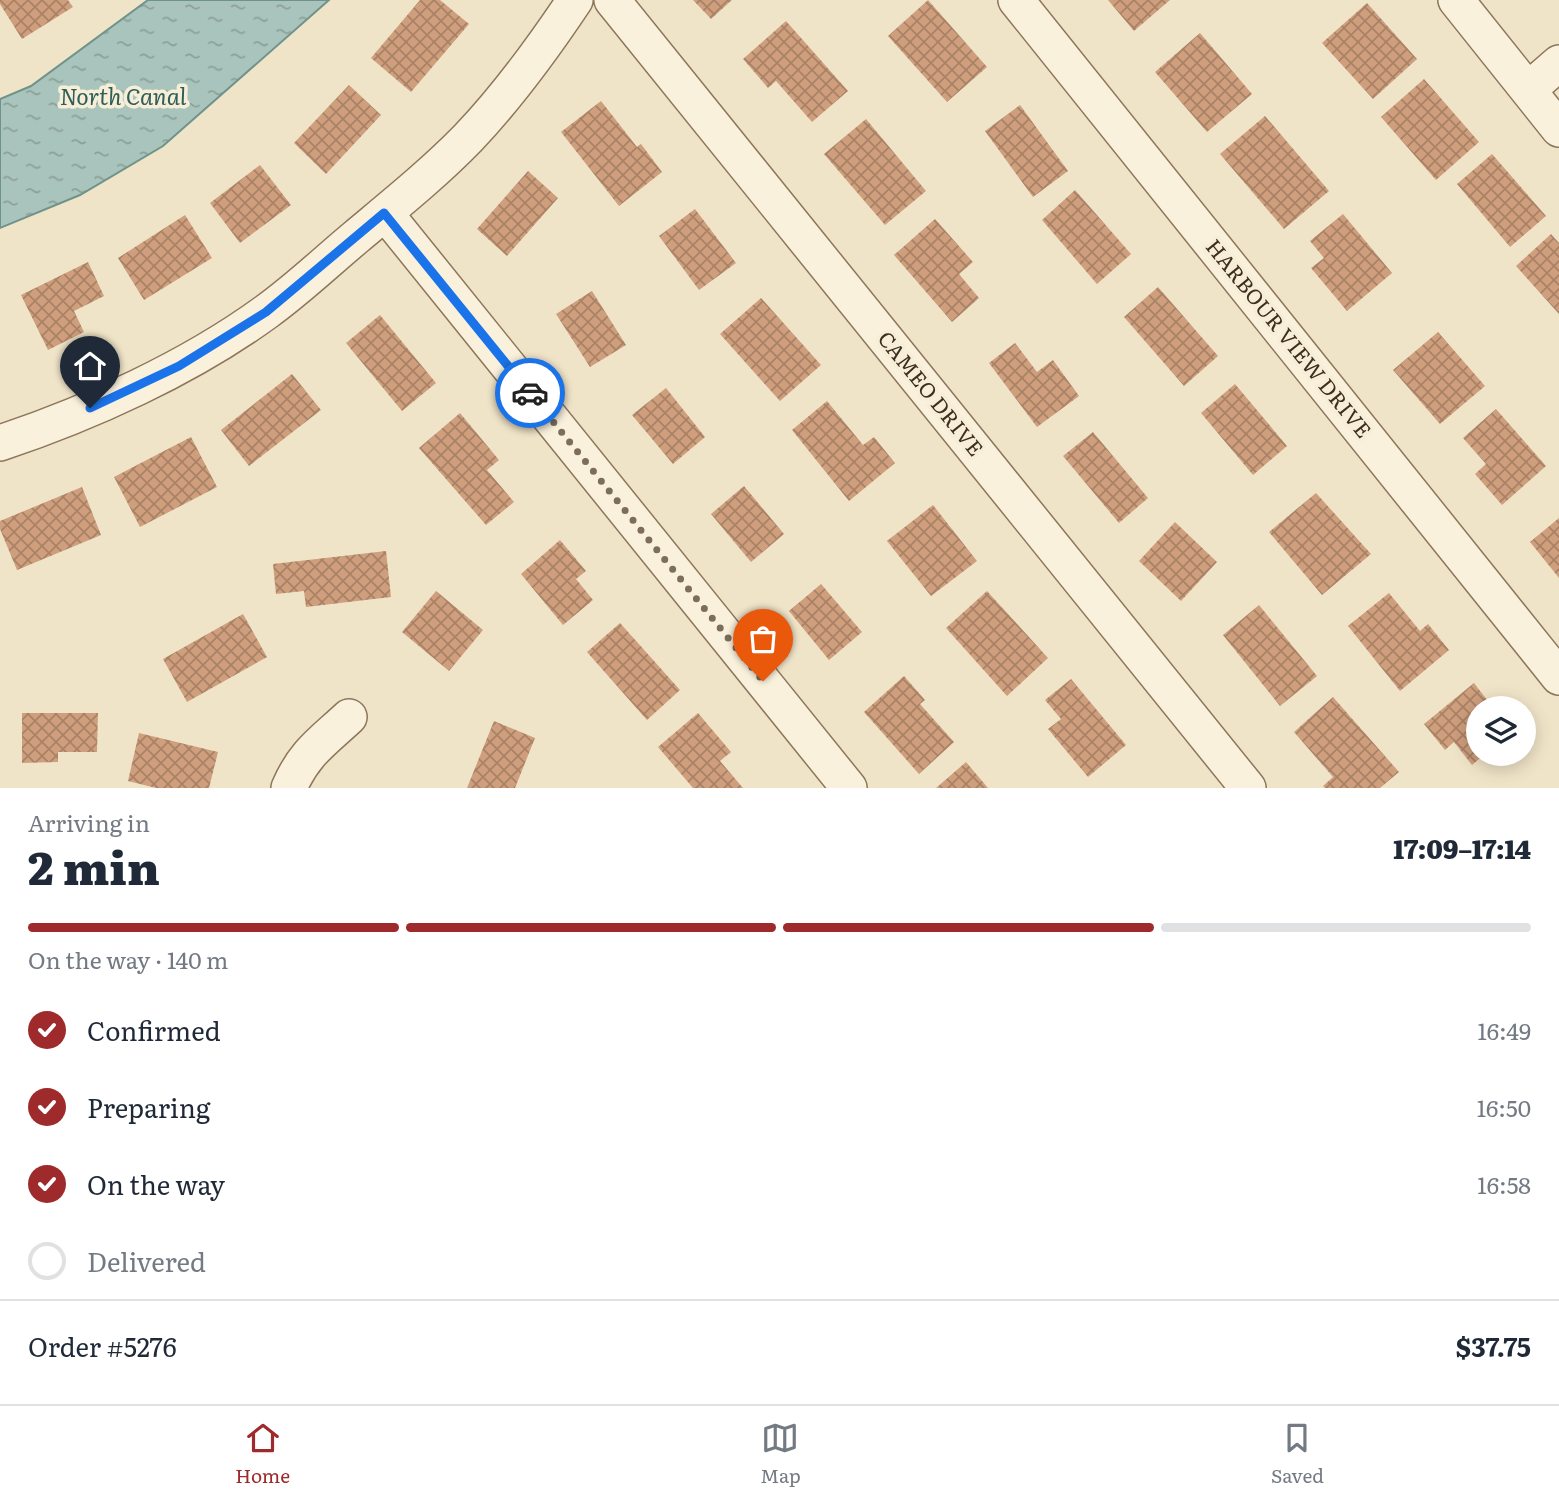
<!DOCTYPE html>
<html lang="en">
<head>
<meta charset="utf-8">
<style>
	body { margin:0; font-family:Literata,serif; background:#f2f2f3; color:#1f2937; height:100vh; display:flex; flex-direction:column; font-size:26px; white-space:nowrap }
	* { box-sizing:border-box; margin:0 }
	p { font-size:23px; color:#747a83 }
	.icon { flex:none; width:38px; height:38px; fill:none; stroke:currentColor; stroke-width:2; stroke-linecap:round; stroke-linejoin:round }
	.map { position:relative; height:788px; overflow:hidden }
	.side { display:flex; flex-direction:column; background:#fff; flex:1 }
	.side>* { flex:none }
	.buttons { position:absolute; left:1466px; top:696px; display:grid; gap:14px }
	.buttons a { display:grid; place-items:center; width:70px; height:70px; border-radius:50%; background:#fff; box-shadow:0 4px 18px #0003; font-size:35px }
	.pin { position:absolute; display:grid; place-items:center; width:60px; height:60px; color:#fff; margin:-72px -30px; border-radius:50% 50% 50% 0; rotate:-45deg; box-shadow:0 0 7px #0007 }
	.pin .icon { rotate:45deg }
	.courier { position:absolute; display:grid; place-items:center; width:70px; height:70px; margin:-35px; border:5px solid #1a73e8; border-radius:50%; background:#fff; color:#222; box-shadow:0 2px 9px #0007 }
	.head em { font-style:normal; font-weight:800 }
	.head div { display:flex; flex-direction:column-reverse }
	.head { display:flex; align-items:center; justify-content:space-between; height:119px; padding:0 28px }
	h1 { font-size:46px; font-weight:800; line-height:52px }
	.bar { display:grid; grid-template-columns:repeat(4,1fr); gap:10px 7px; align-content:center; height:84px; padding:0 28px }
	.bar i { height:9px; border-radius:5px; background:#e0e1e3 }
	.bar .selected { background:#9e2a2b }
	.bar p { grid-column:span 4 }
	.line { display:flex; align-items:center; gap:18px; padding:0 28px; border-top:2px solid #e0e1e3 }
	.line div { flex:1 }
	ol { padding:0 28px; list-style:none }
	li { display:flex; align-items:center; gap:21px; height:77px }
	li p { margin-inline-start:auto }
	li .icon { padding:7px; border-radius:50%; background:#9e2a2b; color:#fff; stroke-width:4 }
	li:last-child { color:#747a83 }
	li i { width:38px; height:38px; border:4px solid #e0e1e3; border-radius:50% }
	.dock { display:flex; justify-content:space-around; align-items:center; height:98px; border-top:2px solid #e0e1e3; background:#fff; font-size:19px; color:#747a83 }
	.dock a { display:grid; justify-items:center; gap:4px }
	.dock .selected { color:#9e2a2b }
	.map>svg:first-child { display:block }
</style>
</head>
<body>
<div class="map">
<svg width="1559" height="788" viewBox="0 0 1559 788">
	<defs>
		<pattern id="water-ripples" width="26" height="14" patternUnits="userSpaceOnUse" patternTransform="scale(1.75)"><rect width="26" height="14" fill="#a9c4bc"/><path d="M2 4q2-2 4 0t4 0M15 11q2-2 4 0t4 0" fill="none" stroke="#8ba098"/></pattern>
		<pattern id="building-cross-hatch" width="8" height="8" patternUnits="userSpaceOnUse" patternTransform="scale(1.75)"><rect width="8" height="8" fill="#cf9f7d"/><path d="M0 0l8 8M0 8l8-8" fill="none" stroke="#a98266"/></pattern>
	</defs>
	<rect width="100%" height="100%" fill="#f0e4c8"/>
	<path fill="url(#water-ripples)" stroke="#6f938a" stroke-width="2" d="M148,0H329L163,146L80,195L0,228V99L31,86Z"/>
	<path fill="url(#building-cross-hatch)" d="M0,0H68L73,7L22,39L0,4Z
		M420,0H440L469,24L411,92L371,58Z
		M693,0H732L711,19Z
		M928,0L987,67L947,102L888,36Z
		M1108,0H1170L1134,31Z
		M1367,3L1417,59L1373,99L1322,43Z
		M786,21L848,91L812,122L776,81L768,88L743,59Z
		M1200,33L1252,94L1207,132L1155,72Z
		M1424,79L1479,142L1436,180L1381,117Z
		M349,85L381,115L326,174L294,143Z
		M601,101L637,147L641,144L662,172L619,206L561,132Z
		M1020,105L1068,171L1033,197L985,131Z
		M1265,116L1329,191L1284,229L1220,154Z
		M866,119L926,191L885,225L824,154Z
		M1492,154L1546,216L1510,247L1457,184Z
		M260,165L291,205L240,243L210,203Z
		M528,171L558,198L507,256L477,229Z
		M1075,190L1131,254L1097,284L1042,220Z
		M695,209L736,263L699,290L659,236Z
		M1343,214L1392,273L1347,311L1311,268L1324,258L1310,241Z
		M185,215L212,258L144,300L118,258Z
		M935,219L973,262L959,274L979,298L952,322L894,255Z
		M1551,234L1559,243V314L1516,266Z
		M88,262L104,296L74,311L84,332L48,350L21,295Z
		M1158,287L1218,356L1184,386L1124,317Z
		M592,291L626,345L590,367L556,314Z
		M761,298L821,365L780,401L720,334Z
		M380,315L436,383L402,411L346,343Z
		M1438,332L1485,386L1440,424L1393,370Z
		M1015,343L1037,372L1053,360L1079,396L1037,427L989,363Z
		M292,374L321,410L249,466L221,430Z
		M1235,384L1287,446L1253,475L1201,413Z
		M666,388L705,437L673,464L632,415Z
		M827,401L863,445L874,437L895,463L849,501L792,430Z
		M1496,409L1546,466L1502,505L1475,474L1486,464L1463,438Z
		M460,413L499,460L487,470L514,502L486,525L419,448Z
		M1093,432L1148,498L1119,523L1063,456Z
		M191,437L217,487L140,527L114,477Z
		M744,486L784,534L751,562L711,514Z
		M82,487L101,535L17,570L0,529V521Z
		M1316,493L1371,554L1322,595L1269,532Z
		M933,505L977,561L931,596L887,541Z
		M1559,518V578L1530,542Z
		M1175,522L1217,562L1181,601L1139,561Z
		M560,540L586,571L576,579L593,600L563,625L521,574Z
		M386,551L391,597L306,607L304,591L276,594L273,564Z
		M821,584L862,632L829,660L789,611Z
		M436,591L483,630L449,671L402,632Z
		M987,591L1048,658L1007,696L946,628Z
		M1389,593L1420,631L1428,624L1449,650L1400,691L1348,626Z
		M1259,605L1317,676L1280,706L1223,635Z
		M243,614L267,657L187,702L163,659Z
		M620,623L680,690L647,720L587,652Z
		M904,676L925,700L920,704L954,742L919,774L864,712Z
		M1071,679L1126,745L1088,777L1048,729L1061,719L1045,700Z
		M1474,683L1494,709H1479V754H1485L1472,765L1454,742L1445,750L1424,724Z
		M1333,697L1399,772L1380,788H1325L1323,786L1333,777L1294,732Z
		M22,713H98L97,752H58V762L22,763Z
		M698,713L731,752L720,761L743,788H693L658,747Z
		M494,721L535,738L515,788H467Z
		M139,733L218,752L209,788H156L128,781Z
		M966,762L988,788H936Z"/>
	<g fill="none" stroke-linecap="round" stroke-linejoin="round">
		<g stroke="#8d765c" stroke-width="38">
			<path id="minor" d="M612,0L1248,788
				M1016,0L1559,677
				M1456,0L1559,129
				M1528,90L1559,63
				M385,213L849,788
				M0,443C90,413 189,368 266,312C298,289 326,262 356,237C393,206 434,173 468,138C508,96 543,48 575,0
				M289,788C304,753 322,742 349,717"/>
		</g>
		<use href="#minor" stroke="#faf1dc" stroke-width="35"/>
	</g>
	<g fill="none" stroke-linecap="round" stroke-linejoin="round">
		<path stroke="#7c6e5b" stroke-width="7" stroke-dasharray="0 12.6" d="M530,393L763,681"/>
		<path stroke="#1a73e8" stroke-width="9" d="M90,408L179,366L266,312L384,213L530,393"/>
	</g>
	<g text-anchor="middle" stroke-width="7" stroke-linejoin="round" paint-order="stroke">
		<g font-size="21" fill="#3d2e20" stroke="#f7eed8">
			<text transform="translate(1288 339) rotate(51)" y="7">HARBOUR VIEW DRIVE</text>
			<text transform="translate(930 394) rotate(51)" y="7">CAMEO DRIVE</text>
		</g>
		<g font-size="23" font-style="italic" fill="#2f5d5a" stroke="#f7eed8">
			<text x="123" y="105">North Canal</text>
		</g>
	</g>
</svg>
<div class="buttons">
<a><svg class="icon" aria-label="layers" viewBox="0 0 24 24"><path d="M12 4l9 5-9 5-9-5zM3 14l9 5 9-5"/></svg></a>
</div>
<div class="pin" style="left:763px;top:681px;background:#ea580c"><svg class="icon" aria-label="bag" viewBox="0 0 24 24"><path d="M5 8h14l-1 12H6zM9 8a3 3 0 0 1 6 0"/></svg></div>
<div class="pin" style="left:90px;top:408px;background:#1f2937"><svg class="icon" aria-label="home" viewBox="0 0 24 24"><path d="M3 11l9-7 9 7M6 9v11h12V9"/></svg></div>
<div class="courier" style="left:530px;top:393px"><svg class="icon" aria-label="car" viewBox="0 0 24 24"><path d="M5 17H2v-5l4-1 3-4h7l3 4 3 1v5h-3M9 17h6M6 11h13"/><circle cx="7" cy="17" r="2"/><circle cx="17" cy="17" r="2"/></svg></div>
</div>
<section class="side">
<div class="head"><div><h1>2 min</h1><p>Arriving in</p></div><em>17:09–17:14</em></div>
<div class="bar"><i class="selected"></i><i class="selected"></i><i class="selected"></i><i></i><p>On the way · 140 m</p></div>
<ol>
<li><svg class="icon" aria-label="check" viewBox="0 0 24 24"><path d="M5 12l5 5 9-10"/></svg>Confirmed<p>16:49</p></li>
<li><svg class="icon" aria-label="check" viewBox="0 0 24 24"><path d="M5 12l5 5 9-10"/></svg>Preparing<p>16:50</p></li>
<li><svg class="icon" aria-label="check" viewBox="0 0 24 24"><path d="M5 12l5 5 9-10"/></svg>On the way<p>16:58</p></li>
<li><i></i>Delivered</li>
</ol>
<div class="line" style="height:91px"><div>Order #5276</div><b>$37.75</b></div>
</section>
<nav class="dock">
<a class="selected"><svg class="icon" aria-label="home" viewBox="0 0 24 24"><path d="M3 11l9-7 9 7M6 9v11h12V9"/></svg>Home</a>
<a><svg class="icon" aria-label="map" viewBox="0 0 24 24"><path d="M3 6l6-2 6 2 6-2v14l-6 2-6-2-6 2zM9 4v14M15 6v14"/></svg>Map</a>
<a><svg class="icon" aria-label="saved" viewBox="0 0 24 24"><path d="M7 4h10v16l-5-4-5 4z"/></svg>Saved</a>
</nav>
</body>
</html>
